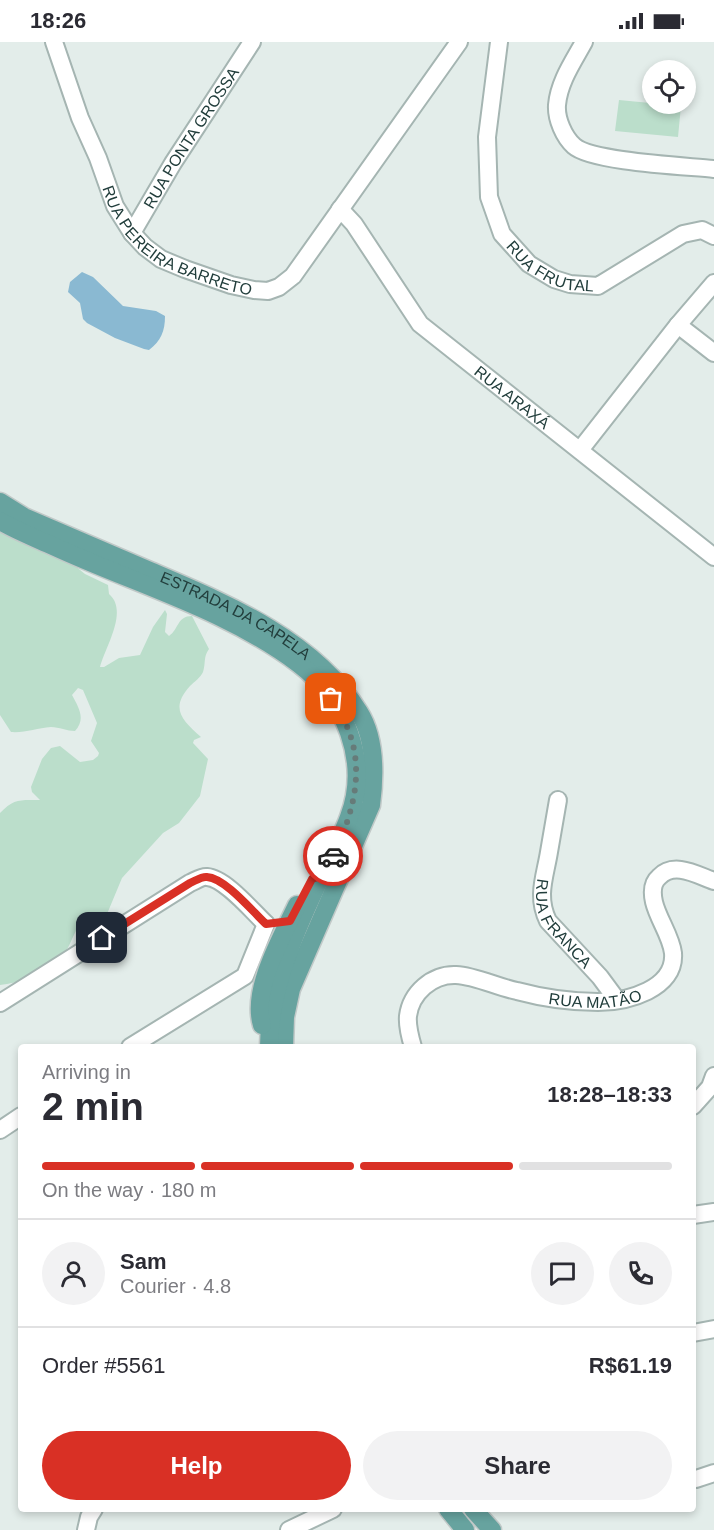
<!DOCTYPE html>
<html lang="en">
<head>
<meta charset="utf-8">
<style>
	body { margin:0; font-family:Helvetica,sans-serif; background:#f2f2f3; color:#2b2b33; height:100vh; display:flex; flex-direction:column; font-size:22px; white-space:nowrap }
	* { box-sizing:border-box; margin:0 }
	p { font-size:20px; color:#7c7c81 }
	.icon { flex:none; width:33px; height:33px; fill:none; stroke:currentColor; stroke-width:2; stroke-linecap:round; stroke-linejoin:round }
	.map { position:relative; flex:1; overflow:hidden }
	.sheet { position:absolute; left:18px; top:1002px; width:678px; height:468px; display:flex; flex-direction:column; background:#fff; border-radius:6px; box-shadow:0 3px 9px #0003 }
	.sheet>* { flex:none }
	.fabs { position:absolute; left:642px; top:18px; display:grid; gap:12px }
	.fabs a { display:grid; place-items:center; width:54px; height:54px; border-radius:50%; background:#fff; box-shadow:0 3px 9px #0003; font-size:30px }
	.pin { position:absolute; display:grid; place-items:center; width:51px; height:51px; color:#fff; margin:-26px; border-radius:12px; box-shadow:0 3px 9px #0006 }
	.courier { position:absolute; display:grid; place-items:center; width:60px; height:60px; margin:-30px; border:4px solid #d93025; border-radius:50%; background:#fff; color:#222; box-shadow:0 2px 8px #0007 }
	.head em { font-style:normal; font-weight:700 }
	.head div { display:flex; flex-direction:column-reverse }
	.head { display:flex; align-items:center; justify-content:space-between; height:102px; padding:0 24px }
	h1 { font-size:39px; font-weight:700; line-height:45px }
	.bar { display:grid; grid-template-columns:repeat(4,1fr); gap:9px 6px; align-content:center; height:72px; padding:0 24px }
	.bar i { height:8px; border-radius:4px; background:#e1e1e2 }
	.bar .current { background:#d93025 }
	.bar p { grid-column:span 4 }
	.line { display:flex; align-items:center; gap:15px; padding:0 24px; border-top:2px solid #e1e1e2 }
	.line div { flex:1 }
	.round { display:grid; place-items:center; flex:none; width:63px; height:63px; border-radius:32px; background:#f2f2f3 }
	.primary-button { display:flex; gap:12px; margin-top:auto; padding:12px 24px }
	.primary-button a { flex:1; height:69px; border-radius:36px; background:#d93025; color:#fff; font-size:24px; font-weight:700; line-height:69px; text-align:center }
	.primary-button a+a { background:#f2f2f3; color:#2b2b33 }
	.status { display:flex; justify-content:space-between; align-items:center; height:42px; padding:0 30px; background:#fff; direction:ltr }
	.status svg { height:16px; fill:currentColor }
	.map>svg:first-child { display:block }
</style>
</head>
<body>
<div class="status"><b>18:26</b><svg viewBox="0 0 49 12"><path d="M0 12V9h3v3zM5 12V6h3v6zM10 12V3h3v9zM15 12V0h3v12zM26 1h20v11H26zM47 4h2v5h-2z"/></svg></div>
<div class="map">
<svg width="714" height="1488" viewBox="0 0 714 1488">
	<rect width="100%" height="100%" fill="#e3edea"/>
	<path fill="#bbdecb" d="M619,58L681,64L678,95L615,89Z
		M0,481L69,519L85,532L108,543L109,552C129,569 105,605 100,625H104L119,616L140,613L153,585L165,568L167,572L165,590L169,594C179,587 177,574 192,574L209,607C203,615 206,621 203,630C201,635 194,640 190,644C169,667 183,679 201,695L194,698L193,701L208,717L200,754L179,781L163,791L122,836L107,872C71,869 78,902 57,920C43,933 18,941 0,943V771C14,756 21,758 40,758L32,750L31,745L42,717L51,706L60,704L80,720L93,718L98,714L99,711L91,699L97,681L83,648L78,646L72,653C79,666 86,677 75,689C67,689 59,685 51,685C37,686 25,691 11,690L0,673Z"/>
	<path fill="#8ab9d2" d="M82,230L93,235L123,264L156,269L165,274C165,289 161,299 149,308L144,307L115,296L87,281L83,277L80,261L68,250L70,240Z"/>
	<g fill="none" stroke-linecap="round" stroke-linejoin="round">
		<g stroke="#a5b5b2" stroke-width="20">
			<g id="minor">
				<path id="s1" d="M54,0L80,76L98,116L115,164L132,191L145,205L161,217L185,227L231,243L254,248L268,249L279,245L293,234L459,0"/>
				<path id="s2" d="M499,0L487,95L489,155L502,192L529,222L554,237L570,242L598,244L683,192L702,188L714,194"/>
				<path d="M584,0C573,20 559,40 557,63C556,77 564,95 574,104C592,120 686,124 714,127"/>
				<path id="s3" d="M340,167L354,182L420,282L714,515"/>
				<path id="s4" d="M132,191L173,121L252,0"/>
				<path d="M678,283L714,311"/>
				<path d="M580,408L678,283L714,241"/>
				<path id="s5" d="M558,758C555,775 552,792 549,810C545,835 536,854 548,879L600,935L617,958"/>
				<path d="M0,961L190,841C195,839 202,834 207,835C225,836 253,870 266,882"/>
				<path d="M130,1005L245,934L266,882"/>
				<path id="s6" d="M413,1005C410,995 407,984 408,974C411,951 432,932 456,933C476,934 497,945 517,949C543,956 572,960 598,960C627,960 676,947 673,911C671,894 658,877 654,860C652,851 652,841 659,835C674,819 697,833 714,839"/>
				<path d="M693,1064L710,1045L714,1034"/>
				<path d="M0,1088L21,1074"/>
				<path d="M693,1173L714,1170"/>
				<path d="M693,1291L714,1287"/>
				<path d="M693,1436L696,1437L714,1431"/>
				<path d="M86,1488L89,1475L94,1467"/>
				<path d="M289,1488L333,1467"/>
			</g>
		</g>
		<g stroke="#c1c9c8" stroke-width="21">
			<g id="major">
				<path id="s7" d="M0,460L24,475C66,493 108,511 150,529C225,561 314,597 359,670C376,697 375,733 371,763L291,947L285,975L284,1005"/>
				<path d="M0,479C17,489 35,496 53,504C135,542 226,567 299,622C345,657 370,720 349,775C340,800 327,822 316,845C293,894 269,951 269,1005"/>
				<path d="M262,983C251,948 282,895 297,863"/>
				<path d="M448,1467L465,1488"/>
				<path d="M473,1467L492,1488"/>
			</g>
		</g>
		<use href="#minor" stroke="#fff" stroke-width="16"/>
		<use href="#major" stroke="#67a39f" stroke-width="18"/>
	</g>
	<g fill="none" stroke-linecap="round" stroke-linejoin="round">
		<path stroke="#667b79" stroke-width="6" stroke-dasharray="0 10.8" d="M331,657C369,708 359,760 333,814"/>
		<path stroke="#d93025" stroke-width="8" d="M102,896L190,841C195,839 202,834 207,835C225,836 253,870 266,882L290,879L312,837L325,831L333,814"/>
	</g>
	<g text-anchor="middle" stroke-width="4.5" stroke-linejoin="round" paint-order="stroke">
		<g font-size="16" fill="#223e3c" stroke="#f3f9f7">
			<text dy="6" stroke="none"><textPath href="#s4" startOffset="112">RUA PONTA GROSSA</textPath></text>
			<text dy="6" stroke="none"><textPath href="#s1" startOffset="248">RUA PEREIRA BARRETO</textPath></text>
			<text dy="6" stroke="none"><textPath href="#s2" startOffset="256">RUA FRUTAL</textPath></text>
			<text dy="6" stroke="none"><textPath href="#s3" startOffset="258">RUA ARAXÁ</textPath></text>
			<text dy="6" stroke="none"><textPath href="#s7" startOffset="262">ESTRADA DA CAPELA</textPath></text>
			<text dy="6" stroke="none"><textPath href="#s5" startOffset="132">RUA FRANCA</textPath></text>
			<text dy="6" stroke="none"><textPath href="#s6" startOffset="243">RUA MATÃO</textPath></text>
		</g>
	</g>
</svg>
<div class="fabs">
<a><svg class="icon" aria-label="locate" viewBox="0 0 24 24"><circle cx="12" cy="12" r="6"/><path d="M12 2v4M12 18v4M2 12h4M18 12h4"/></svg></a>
</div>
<div class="pin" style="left:331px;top:657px;background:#ea580c"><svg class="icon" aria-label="bag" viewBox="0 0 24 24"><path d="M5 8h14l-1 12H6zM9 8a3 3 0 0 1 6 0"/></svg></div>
<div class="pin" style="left:102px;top:896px;background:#1f2937"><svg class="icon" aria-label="home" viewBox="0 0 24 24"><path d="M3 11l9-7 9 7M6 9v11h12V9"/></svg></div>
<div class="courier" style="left:333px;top:814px"><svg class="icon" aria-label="car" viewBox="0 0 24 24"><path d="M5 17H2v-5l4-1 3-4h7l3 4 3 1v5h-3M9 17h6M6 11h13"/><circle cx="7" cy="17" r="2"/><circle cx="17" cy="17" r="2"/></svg></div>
<section class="sheet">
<div class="head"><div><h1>2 min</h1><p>Arriving in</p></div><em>18:28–18:33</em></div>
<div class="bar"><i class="current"></i><i class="current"></i><i class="current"></i><i></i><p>On the way · 180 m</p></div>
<div class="line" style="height:108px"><a class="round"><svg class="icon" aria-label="person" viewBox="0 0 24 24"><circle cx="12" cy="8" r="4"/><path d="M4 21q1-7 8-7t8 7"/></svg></a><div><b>Sam</b><p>Courier · 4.8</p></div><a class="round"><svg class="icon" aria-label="chat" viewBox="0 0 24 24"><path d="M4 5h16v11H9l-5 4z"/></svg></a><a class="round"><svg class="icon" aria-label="phone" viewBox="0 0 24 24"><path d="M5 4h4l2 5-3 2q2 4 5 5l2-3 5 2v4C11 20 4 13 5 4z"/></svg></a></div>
<div class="line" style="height:78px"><div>Order #5561</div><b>R$61.19</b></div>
<div class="primary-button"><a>Help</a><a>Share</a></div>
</section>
</div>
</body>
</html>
